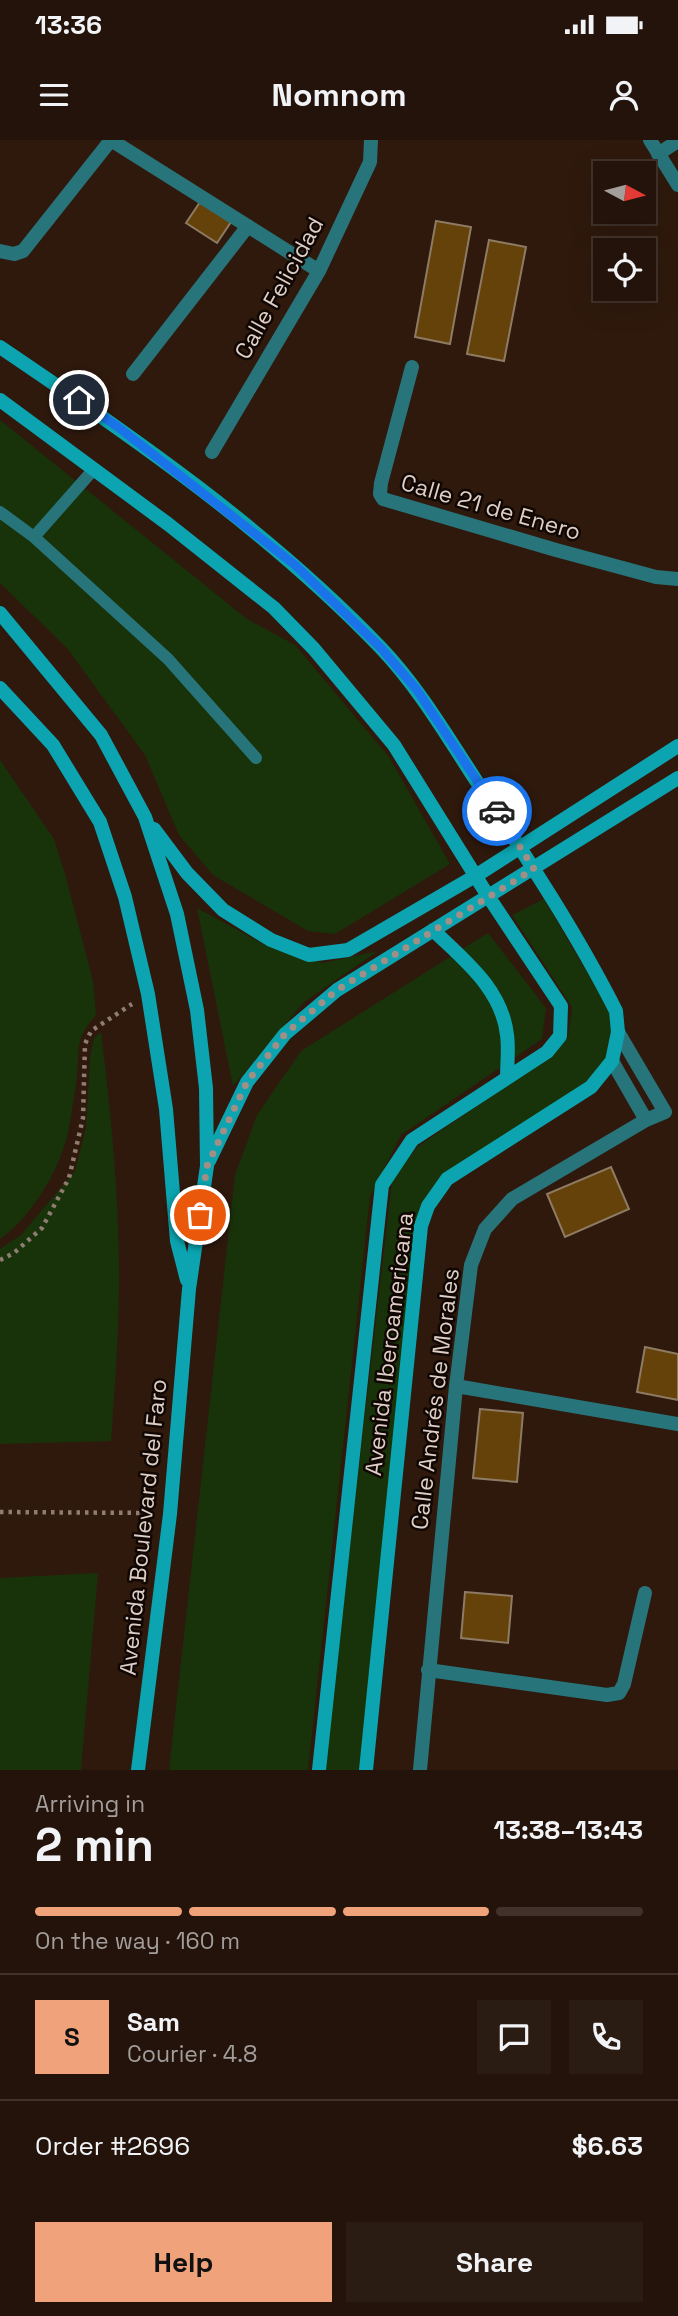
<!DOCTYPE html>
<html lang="en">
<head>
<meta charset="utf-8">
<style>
	body { margin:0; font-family:"Space Grotesk",sans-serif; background:#2b1c13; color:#f1f3f6; height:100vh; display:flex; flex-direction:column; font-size:26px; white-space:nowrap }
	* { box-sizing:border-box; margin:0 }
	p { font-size:23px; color:#a39e9c }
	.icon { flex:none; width:38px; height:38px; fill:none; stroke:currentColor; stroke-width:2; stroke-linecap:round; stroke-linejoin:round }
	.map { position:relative; height:1630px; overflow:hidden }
	.details { display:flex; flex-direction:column; background:#23130a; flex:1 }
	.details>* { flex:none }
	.needle { width:46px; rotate:97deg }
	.controls { position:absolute; left:593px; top:21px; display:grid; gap:14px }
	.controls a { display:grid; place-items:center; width:63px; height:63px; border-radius:0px; background:#23130a; box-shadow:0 7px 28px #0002,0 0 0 2px #40322b; font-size:35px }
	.pin { position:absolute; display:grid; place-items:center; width:60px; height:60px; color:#fff; margin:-30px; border:4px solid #fff; border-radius:50%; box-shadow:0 2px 7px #0007 }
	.courier { position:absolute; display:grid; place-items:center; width:70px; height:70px; margin:-35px; border:5px solid #1a73e8; border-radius:50%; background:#fff; color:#222; box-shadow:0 2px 9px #0007 }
	.overview em { font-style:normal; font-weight:600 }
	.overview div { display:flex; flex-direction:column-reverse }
	.overview { display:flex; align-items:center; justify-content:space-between; height:119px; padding:0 35px }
	h1 { font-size:46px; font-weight:600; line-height:52px }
	.bar { display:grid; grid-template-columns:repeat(4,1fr); gap:10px 7px; align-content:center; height:84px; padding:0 35px }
	.bar i { height:9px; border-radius:5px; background:#40322b }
	.bar .on { background:#f0a27a }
	.bar p { grid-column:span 4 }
	.line { display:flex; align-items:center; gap:18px; padding:0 35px; border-top:2px solid #40322b }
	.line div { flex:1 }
	.round { display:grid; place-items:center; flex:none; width:74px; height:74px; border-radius:0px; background:#2b1c13 }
	.button { display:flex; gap:14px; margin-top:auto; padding:14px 35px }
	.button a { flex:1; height:80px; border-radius:0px; background:#f0a27a; color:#111; font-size:28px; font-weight:600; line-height:80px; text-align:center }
	.button a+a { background:#2b1c13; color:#f1f3f6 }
	.status { display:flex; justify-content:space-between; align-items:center; height:49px; padding:0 35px; background:#23130a; direction:ltr }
	.status svg { height:19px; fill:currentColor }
	header { display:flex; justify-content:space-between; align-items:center; height:91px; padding:0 35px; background:#23130a; font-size:32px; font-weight:600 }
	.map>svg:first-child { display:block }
</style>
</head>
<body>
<div class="status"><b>13:36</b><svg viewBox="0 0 49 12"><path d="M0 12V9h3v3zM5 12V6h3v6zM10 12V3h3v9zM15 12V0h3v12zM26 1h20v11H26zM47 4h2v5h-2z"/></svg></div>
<header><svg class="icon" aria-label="menu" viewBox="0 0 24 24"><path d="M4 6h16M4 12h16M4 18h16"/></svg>Nomnom<svg class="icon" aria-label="person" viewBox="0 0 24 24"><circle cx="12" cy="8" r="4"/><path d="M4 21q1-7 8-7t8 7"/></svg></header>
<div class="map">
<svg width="678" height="1630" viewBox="0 0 678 1630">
	<rect width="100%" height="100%" fill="#2f190d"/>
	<path fill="#18330a" d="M0,280L247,479L295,505L389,617L450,724L335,794L308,791L213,735L179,695L145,615L67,508L0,443Z
		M0,620L54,699L65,734L93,841L96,875C72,902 81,911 76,944C73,961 71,980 67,997C57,1034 31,1077 0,1099Z
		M544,759L609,870L613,893L606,919L588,943L422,1064L360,1630H324L392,1041L417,1007L551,916L568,897L572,867L512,775Z
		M197,768L265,805L323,823L378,811L304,862L233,946Z
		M488,793L546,868L542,899L401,995L370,1056L308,1630H169L235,1035L257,975L301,911Z
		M101,892C111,973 119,1055 119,1136C119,1192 115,1246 111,1301L0,1304V1109L21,1095L75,1031L86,988L90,917L94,898Z
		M98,1433L81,1630H0V1438Z"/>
	<path fill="#66420b" stroke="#8e7b64" stroke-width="2" d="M202,59L233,79L217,103L186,83Z
		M436,81L471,87L450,204L415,197Z
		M489,100L526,107L504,221L467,214Z
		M611,1027L629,1069L565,1097L547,1054Z
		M645,1207L678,1214V1260L637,1252Z
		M480,1269L523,1273L517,1342L473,1338Z
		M465,1452L512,1456L508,1503L461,1498Z"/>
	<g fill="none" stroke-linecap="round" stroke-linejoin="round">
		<path stroke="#8f7c73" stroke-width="4.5" stroke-dasharray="3.5 5" stroke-linecap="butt" d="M0,1120L14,1113L42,1088L69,1038L83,978L85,904L91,891L132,864
			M0,1372L153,1373"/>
		<path stroke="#28747b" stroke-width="12" d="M94,329L34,397L168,519L256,618
			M0,372L34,397"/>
		<path stroke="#28747b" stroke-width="14" d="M111,0L319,131
			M650,0L678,45
			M658,14L678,1
			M0,111L14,114L23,111L111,0
			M412,227L381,343L380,354L383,359L556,410L656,437L678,439
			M133,234L248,86
			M212,312L319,131L370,22L371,0
			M612,921L646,980
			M456,1246L678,1284
			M428,1530L607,1555L619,1553L624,1544L645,1453
			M420,1630L456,1246L471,1125L485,1089L512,1059L646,980L665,972L618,892"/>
		<path stroke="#0ba4b0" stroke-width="14" d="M0,207C132,296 270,392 381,508C420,549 448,598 479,645C527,718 576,792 616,871L618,892L612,921L591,947L447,1039L428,1066L421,1086L366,1630
			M0,260L168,384L274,468L314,509L394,605L488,756L561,866L560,896L547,912L412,1000L382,1045L319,1630
			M0,473L101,595L145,677L177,774L197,870L206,948L207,1026L189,1149L170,1374L138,1630
			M0,548L53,605L100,682L125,757L148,854L166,969L177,1101L187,1140
			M154,689L187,733L223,770L271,800L309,815L348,810L477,735L678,606
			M433,790C464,820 502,849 507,895C509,909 507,924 507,938
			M209,1021L247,942L285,894L337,850L678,638"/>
	</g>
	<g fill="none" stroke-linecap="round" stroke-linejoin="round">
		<path stroke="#a18f86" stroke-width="7" stroke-dasharray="0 12.6" d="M200,1075L207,1026L247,942L285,894L337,850L534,729L497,671"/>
		<path stroke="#1a73e8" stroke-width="9" d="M79,260L118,287L295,425L381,508L417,550L497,671"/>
	</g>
	<g text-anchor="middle" stroke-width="5" stroke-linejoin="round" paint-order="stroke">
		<g font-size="23" fill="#decec7" stroke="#100703">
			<text transform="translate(279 148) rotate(-61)" y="8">Calle Felicidad</text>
			<text transform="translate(491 367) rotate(16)" y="8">Calle 21 de Enero</text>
			<text transform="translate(389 1204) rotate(-83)" y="8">Avenida Iberoamericana</text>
			<text transform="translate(435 1259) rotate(-83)" y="8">Calle Andrés de Morales</text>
			<text transform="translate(143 1387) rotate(-84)" y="8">Avenida Boulevard del Faro</text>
		</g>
	</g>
</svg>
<div class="controls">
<a><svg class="needle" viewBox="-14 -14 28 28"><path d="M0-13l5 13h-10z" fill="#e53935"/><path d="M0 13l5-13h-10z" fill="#a39e9c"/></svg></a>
<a><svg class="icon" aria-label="locate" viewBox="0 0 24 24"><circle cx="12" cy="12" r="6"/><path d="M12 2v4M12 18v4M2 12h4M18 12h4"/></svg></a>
</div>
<div class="pin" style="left:200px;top:1075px;background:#ea580c"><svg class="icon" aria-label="bag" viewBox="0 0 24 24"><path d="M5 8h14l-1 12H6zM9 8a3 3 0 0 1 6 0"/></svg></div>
<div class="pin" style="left:79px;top:260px;background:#1f2937"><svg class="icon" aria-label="home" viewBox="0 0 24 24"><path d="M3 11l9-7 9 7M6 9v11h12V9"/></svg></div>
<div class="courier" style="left:497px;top:671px"><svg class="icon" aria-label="car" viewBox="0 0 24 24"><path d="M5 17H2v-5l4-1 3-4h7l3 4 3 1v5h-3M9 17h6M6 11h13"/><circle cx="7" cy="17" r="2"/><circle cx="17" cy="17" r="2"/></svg></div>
</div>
<section class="details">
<div class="overview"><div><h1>2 min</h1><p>Arriving in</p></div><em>13:38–13:43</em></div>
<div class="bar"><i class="on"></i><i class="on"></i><i class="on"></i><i></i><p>On the way · 160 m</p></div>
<div class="line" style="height:126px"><b class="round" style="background:#f0a27a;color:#111">S</b><div><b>Sam</b><p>Courier · 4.8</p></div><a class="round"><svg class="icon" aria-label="chat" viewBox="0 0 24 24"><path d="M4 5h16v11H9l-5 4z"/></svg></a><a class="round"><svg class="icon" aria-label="phone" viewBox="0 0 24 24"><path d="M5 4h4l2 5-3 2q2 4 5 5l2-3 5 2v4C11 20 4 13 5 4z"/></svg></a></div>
<div class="line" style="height:91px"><div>Order #2696</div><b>$6.63</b></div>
<div class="button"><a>Help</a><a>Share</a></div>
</section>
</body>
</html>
